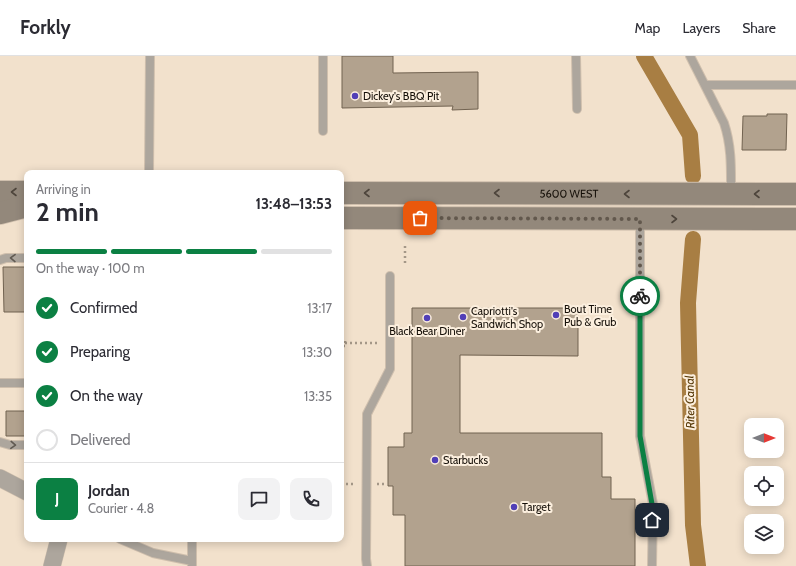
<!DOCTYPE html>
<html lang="en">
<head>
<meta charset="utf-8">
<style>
	body { margin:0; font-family:Cabin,sans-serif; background:#f2f2f3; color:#2b2b33; height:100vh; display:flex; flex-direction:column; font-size:15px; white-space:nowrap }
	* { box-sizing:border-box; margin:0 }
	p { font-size:13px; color:#7c7c81 }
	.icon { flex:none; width:22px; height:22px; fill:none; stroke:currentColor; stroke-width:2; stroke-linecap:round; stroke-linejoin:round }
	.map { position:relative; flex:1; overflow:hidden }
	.panel { position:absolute; left:24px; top:114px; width:320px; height:372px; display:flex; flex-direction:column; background:#fff; border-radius:8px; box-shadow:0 2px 10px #0003 }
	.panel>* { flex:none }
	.needle { width:26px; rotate:90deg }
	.fabs { position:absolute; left:744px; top:362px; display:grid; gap:8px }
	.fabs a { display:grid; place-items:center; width:40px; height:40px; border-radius:8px; background:#fff; box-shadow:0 2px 10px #0003; font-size:20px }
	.pin { position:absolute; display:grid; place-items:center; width:34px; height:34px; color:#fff; margin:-17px; border-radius:8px; box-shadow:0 2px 6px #0006 }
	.courier { position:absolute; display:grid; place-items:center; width:40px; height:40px; margin:-20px; border:3px solid #0b8043; border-radius:50%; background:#fff; color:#222; box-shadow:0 1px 5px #0007 }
	.headline em { font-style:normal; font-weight:700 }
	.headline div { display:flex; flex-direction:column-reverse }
	.headline { display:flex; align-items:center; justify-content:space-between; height:68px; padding:0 12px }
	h1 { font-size:26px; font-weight:700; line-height:30px }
	.bar { display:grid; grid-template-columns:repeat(4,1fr); gap:6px 4px; align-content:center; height:48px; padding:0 12px }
	.bar i { height:5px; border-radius:3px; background:#e1e1e2 }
	.bar .active { background:#0b8043 }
	.bar p { grid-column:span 4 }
	.line { display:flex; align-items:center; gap:10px; padding:0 12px; border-top:1px solid #e1e1e2 }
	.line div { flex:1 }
	.round { display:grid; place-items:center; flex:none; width:42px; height:42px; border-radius:8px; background:#f2f2f3 }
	ol { padding:0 12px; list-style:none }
	li { display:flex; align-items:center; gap:12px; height:44px }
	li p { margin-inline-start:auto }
	li .icon { padding:4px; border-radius:50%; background:#0b8043; color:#fff; stroke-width:4 }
	li:last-child { color:#7c7c81 }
	li i { width:22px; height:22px; border:2px solid #e1e1e2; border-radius:50% }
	header { display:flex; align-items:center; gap:24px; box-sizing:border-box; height:56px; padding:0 20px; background:#fff; border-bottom:1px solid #e1e1e2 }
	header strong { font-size:19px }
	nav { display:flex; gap:22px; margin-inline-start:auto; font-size:14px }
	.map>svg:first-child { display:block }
</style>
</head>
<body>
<header>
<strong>Forkly</strong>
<nav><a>Map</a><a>Layers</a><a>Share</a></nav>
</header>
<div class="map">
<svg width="796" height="510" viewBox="0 0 796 510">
	<rect width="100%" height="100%" fill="#f2e1cc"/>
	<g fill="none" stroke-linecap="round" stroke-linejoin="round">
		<path stroke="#a87e43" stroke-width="16" d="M644,0L690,79L693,120
			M693,183L688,247L693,469L698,510"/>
	</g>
	<path fill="#b2a28e" stroke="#716250" d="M342,0H393V17L478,16V53L452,54L453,50L342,52Z
		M767,58H787L786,94H742L743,60H767Z
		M3,211H27V256H4Z
		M412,252H578V300L460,299V377H602V421H611V443H635V510H405V459H393V430H388V391H404V377H412Z
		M6,355H27V380H6Z"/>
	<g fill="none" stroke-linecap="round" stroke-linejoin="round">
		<g stroke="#cfbfad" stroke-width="10">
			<path id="service" d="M323,0V75
				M576,0L577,53
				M690,0L724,67C732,91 731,114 731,138
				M705,29H796
				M149,117L150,0
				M640,164V380L653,448L652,510
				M0,204L6,202H27
				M0,327H27
				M0,386L10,389H27
				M120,483L153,497L192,505
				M192,483V509
				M367,510L366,503L367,358L390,313V220"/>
		</g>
		<g stroke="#cfbfad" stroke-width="18">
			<path id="minor" d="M0,422L27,436
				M52,510L59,483"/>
		</g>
		<g stroke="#cfbfad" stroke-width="24">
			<g id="secondary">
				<path d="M0,136H27"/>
				<path id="s1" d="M341,137L796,138"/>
				<path d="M0,157L27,150"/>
				<path d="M341,162L796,163"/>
			</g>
		</g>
		<path stroke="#a49787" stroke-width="2.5" stroke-dasharray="2 3" stroke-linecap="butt" d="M405,190V208
			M341,284H345V290H341
			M345,287H378
			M341,428H355
			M377,428H384"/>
		<use href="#service" stroke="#ada69d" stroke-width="8"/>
		<use href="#minor" stroke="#ada69d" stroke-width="17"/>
		<use href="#secondary" stroke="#93887b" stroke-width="22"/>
	</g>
	<defs><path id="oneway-chevron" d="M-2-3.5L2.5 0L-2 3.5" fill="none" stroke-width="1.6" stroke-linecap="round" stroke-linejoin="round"/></defs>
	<g stroke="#4e453c">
		<use href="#oneway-chevron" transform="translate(14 136) rotate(180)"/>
		<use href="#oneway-chevron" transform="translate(367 137) rotate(-180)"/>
		<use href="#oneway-chevron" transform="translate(497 137) rotate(-180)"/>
		<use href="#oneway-chevron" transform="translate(627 138) rotate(-180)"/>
		<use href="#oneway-chevron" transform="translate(757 138) rotate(-180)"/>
		<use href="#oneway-chevron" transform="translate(674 163)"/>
	</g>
	<g stroke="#615a52">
		<use href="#oneway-chevron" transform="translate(13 202) rotate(-179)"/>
		<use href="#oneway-chevron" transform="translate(13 389) rotate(3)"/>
	</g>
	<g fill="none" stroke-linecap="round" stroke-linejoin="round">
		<path stroke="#62584d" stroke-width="4" stroke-dasharray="0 7.2" d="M420,162L640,163V240"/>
		<path stroke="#0b8043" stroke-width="5" d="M640,240V380L652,448V464"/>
	</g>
	<g fill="#513fb7" stroke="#fcefde" stroke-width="1.5">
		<circle cx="355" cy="40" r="4"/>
		<circle cx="556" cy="259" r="4"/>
		<circle cx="463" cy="261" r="4"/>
		<circle cx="427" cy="262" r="4"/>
		<circle cx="435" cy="404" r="4"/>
		<circle cx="514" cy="451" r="4"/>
	</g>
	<g text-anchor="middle" stroke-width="4" stroke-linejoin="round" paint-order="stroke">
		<g font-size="11" fill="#150f08" stroke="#fcefde" text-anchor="start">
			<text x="363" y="44">Dickey's BBQ Pit</text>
			<text x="564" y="257">Bout Time<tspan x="564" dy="13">Pub &amp; Grub</tspan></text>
			<text x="471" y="259">Capriotti's<tspan x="471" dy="13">Sandwich Shop</tspan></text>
			<text x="427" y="279" text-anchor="middle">Black Bear Diner</text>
			<text x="443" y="408">Starbucks</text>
			<text x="522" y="455">Target</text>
		</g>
		<g font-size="11" fill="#150f08" stroke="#fcefde">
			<text dy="4" stroke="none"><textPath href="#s1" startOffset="228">5600 WEST</textPath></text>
		</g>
		<g font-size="12" font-style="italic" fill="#573908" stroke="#fcefde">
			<text transform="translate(690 346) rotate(-91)" y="4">Riter Canal</text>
		</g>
	</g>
</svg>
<div class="fabs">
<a><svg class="needle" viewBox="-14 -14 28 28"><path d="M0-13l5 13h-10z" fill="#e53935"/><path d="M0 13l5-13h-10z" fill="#7c7c81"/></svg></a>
<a><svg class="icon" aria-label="locate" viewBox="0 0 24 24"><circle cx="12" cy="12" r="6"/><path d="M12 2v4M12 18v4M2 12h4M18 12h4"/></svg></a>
<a><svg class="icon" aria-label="layers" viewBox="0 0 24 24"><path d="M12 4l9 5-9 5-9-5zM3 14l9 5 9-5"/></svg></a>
</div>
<div class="pin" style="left:420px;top:162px;background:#ea580c"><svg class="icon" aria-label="bag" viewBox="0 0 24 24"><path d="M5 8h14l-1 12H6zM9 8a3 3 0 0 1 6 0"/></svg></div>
<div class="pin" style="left:652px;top:464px;background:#1f2937"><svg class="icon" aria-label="home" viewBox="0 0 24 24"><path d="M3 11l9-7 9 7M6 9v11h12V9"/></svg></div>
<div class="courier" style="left:640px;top:240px"><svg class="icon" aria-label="bike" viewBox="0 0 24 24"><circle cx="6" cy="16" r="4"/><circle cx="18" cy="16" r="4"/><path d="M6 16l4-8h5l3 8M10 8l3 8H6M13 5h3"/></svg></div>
<section class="panel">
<div class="headline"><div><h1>2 min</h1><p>Arriving in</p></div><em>13:48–13:53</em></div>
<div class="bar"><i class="active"></i><i class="active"></i><i class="active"></i><i></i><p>On the way · 100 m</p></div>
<ol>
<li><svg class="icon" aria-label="check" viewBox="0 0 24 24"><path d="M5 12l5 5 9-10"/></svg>Confirmed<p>13:17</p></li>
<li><svg class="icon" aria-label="check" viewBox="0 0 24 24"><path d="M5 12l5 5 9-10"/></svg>Preparing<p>13:30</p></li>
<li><svg class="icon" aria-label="check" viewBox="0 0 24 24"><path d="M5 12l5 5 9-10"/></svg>On the way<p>13:35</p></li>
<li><i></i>Delivered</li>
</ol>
<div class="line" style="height:72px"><b class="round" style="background:#0b8043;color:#fff">J</b><div><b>Jordan</b><p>Courier · 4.8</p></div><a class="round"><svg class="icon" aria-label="chat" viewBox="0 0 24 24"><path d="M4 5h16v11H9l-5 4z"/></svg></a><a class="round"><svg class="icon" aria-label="phone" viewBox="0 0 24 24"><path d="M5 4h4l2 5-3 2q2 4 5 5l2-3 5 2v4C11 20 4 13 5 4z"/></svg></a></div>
</section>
</div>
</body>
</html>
